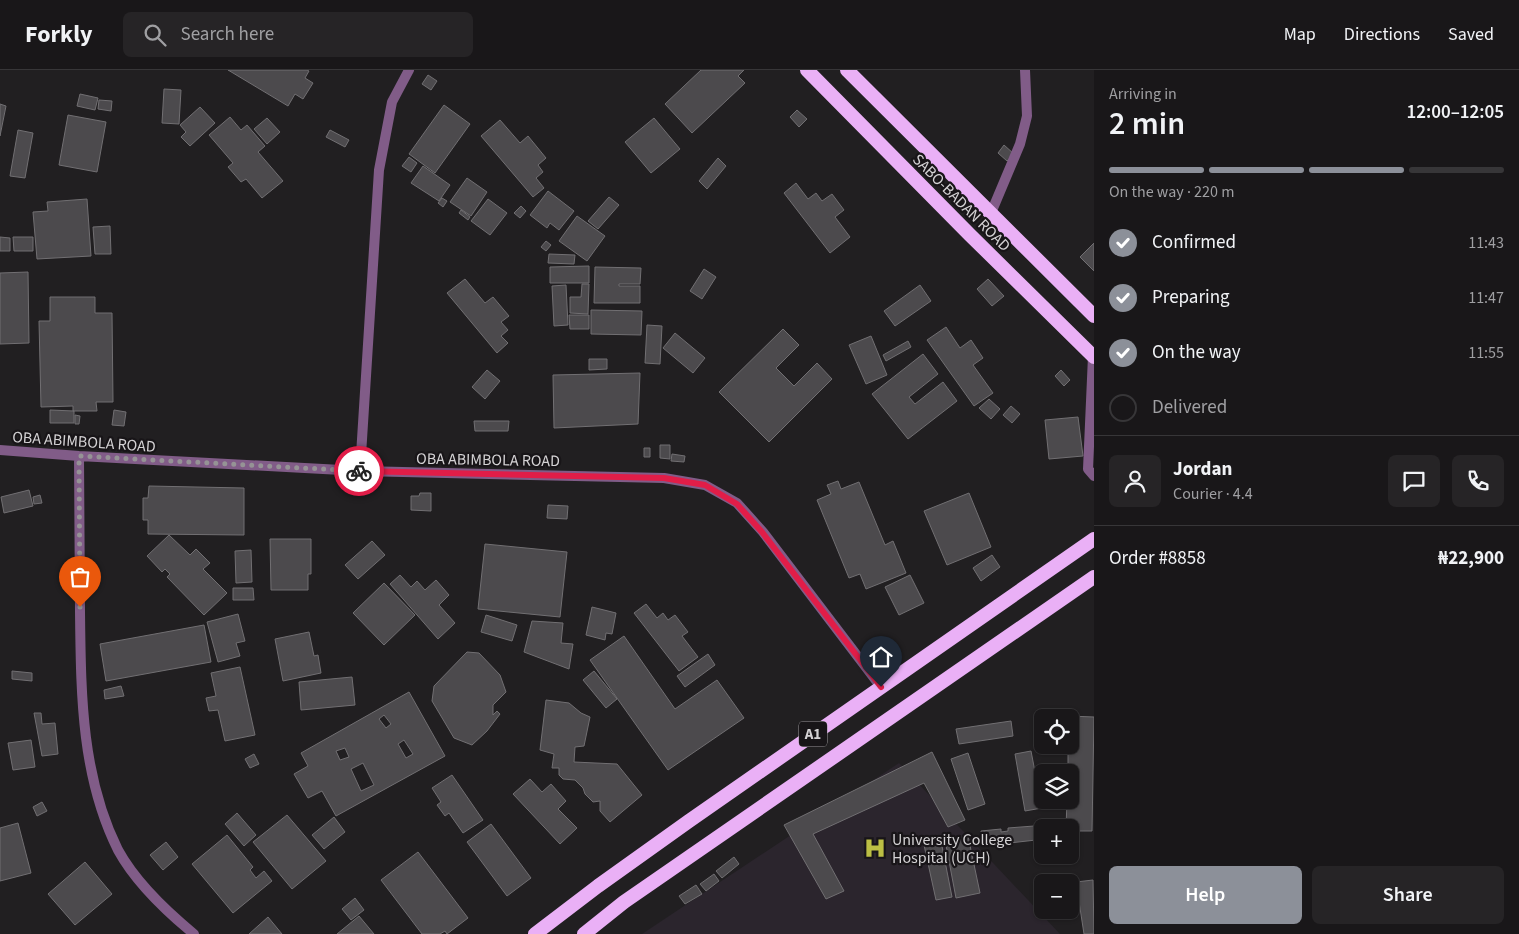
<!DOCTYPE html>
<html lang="en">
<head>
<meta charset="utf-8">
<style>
	body { margin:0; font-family:"Source Sans 3",sans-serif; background:#262426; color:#f1f3f6; height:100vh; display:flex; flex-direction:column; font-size:19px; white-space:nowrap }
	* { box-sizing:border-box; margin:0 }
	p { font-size:16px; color:#9f9fa2 }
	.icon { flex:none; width:28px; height:28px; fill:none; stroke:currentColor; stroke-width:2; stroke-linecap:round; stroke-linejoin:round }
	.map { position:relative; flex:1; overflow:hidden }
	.details { display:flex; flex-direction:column; background:#191719; width:425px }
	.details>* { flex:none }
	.controls { position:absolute; left:1034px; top:639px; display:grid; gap:10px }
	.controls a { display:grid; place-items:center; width:45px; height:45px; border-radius:8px; background:#191719; box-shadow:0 1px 4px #0004,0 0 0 1px #373638; font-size:25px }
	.pin { position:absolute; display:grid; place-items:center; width:42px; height:42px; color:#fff; margin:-51px -21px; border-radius:50% 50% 50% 0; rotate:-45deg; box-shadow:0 0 5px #0007 }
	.pin .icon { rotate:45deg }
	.courier { position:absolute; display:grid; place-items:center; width:50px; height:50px; margin:-25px; border:4px solid #e11d48; border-radius:50%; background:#fff; color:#222; box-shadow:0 1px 6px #0007 }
	.head em { font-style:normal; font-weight:600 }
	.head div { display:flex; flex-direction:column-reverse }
	.head { display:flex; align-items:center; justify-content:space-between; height:85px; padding:0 15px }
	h1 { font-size:32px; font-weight:600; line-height:38px }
	.bar { display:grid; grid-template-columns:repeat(4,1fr); gap:8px 5px; align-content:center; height:60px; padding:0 15px }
	.bar i { height:6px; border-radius:4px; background:#373638 }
	.bar .active { background:#8c9099 }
	.bar p { grid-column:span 4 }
	.line { display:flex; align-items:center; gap:12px; padding:0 15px; border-top:1px solid #373638 }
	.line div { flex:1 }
	.round { display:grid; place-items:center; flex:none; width:52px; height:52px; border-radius:8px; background:#262426 }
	ol { padding:0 15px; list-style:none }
	li { display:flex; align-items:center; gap:15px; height:55px }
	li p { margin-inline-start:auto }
	li .icon { padding:5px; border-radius:50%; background:#8c9099; color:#fff; stroke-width:4 }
	li:last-child { color:#9f9fa2 }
	li i { width:28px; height:28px; border:2px solid #373638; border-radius:50% }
	.action { display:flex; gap:10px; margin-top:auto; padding:10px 15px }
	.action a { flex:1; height:58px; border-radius:8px; background:#8c9099; color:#fff; font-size:20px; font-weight:600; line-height:58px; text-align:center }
	.action a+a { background:#262426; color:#f1f3f6 }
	header { display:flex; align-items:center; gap:30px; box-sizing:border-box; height:70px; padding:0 25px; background:#191719; border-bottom:1px solid #373638 }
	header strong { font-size:24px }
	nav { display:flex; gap:28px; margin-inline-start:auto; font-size:18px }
	.search { width:350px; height:45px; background:#262426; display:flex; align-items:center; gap:12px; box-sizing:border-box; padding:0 18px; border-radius:8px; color:#9f9fa2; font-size:19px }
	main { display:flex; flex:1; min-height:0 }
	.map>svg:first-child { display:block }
</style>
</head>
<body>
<header>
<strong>Forkly</strong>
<div class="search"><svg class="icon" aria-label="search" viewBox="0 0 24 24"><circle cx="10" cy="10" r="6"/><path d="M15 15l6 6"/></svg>Search here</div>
<nav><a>Map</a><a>Directions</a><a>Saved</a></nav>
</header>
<main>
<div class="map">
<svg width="1094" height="864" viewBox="0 0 1094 864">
	<rect width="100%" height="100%" fill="#211f21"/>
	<path fill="#2b252d" d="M899,693L1060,864H642Z"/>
	<path fill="#4c4a4d" stroke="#716f72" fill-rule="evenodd" d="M228,0H307L309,1L305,8L313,13L303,29L295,24L288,36Z
		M701,0H744L738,6L745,13L692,63L665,34Z
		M428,5L437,11L431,20L422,14Z
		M164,19L181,20L179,54L162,53Z
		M80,24L98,28L95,40L77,36Z
		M99,30L112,31L111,41L98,39Z
		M0,34L6,36L0,66Z
		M444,35L470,54L435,103L409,84Z
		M200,37L215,53L190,76L181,67L186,62L180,55Z
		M797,40L807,49L799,57L790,47Z
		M68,45L106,52L97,102L59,95Z
		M230,47L241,60L247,55L265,76L258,82L283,111L262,128L246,109L241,112L228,97L233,93L209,65Z
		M267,48L280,62L267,74L254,59Z
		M654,48L680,79L651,103L625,72Z
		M500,50L520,73L528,66L546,88L538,95L543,102L536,108L544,118L533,127L481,66Z
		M18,60L33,63L25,108L10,106Z
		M330,60L349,70L345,77L326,67Z
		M1004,75L1014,84L1007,91L998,83Z
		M409,87L417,93L411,102L402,96Z
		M718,88L726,96L707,119L699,111Z
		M423,96L450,115L439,131L411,113Z
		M467,108L487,122L471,146L450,132Z
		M796,113L808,129L816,123L822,131L832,124L844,140L835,147L850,167L830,183L784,123Z
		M548,121L574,141L559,160L550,153L547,158L530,145Z
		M609,127L619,135L598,159L588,151Z
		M442,128L447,131L443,137L438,133Z
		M87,129L91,186L37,189L33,142L48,141L47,132Z
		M488,129L507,143L490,165L471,151Z
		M521,136L526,141L520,148L514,143Z
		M461,140L470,147L468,150L459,143Z
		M577,146L605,166L587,191L559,171Z
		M110,156L111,184H95L93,157Z
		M0,167L10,168V181H0Z
		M13,167H33V181H14Z
		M546,171L551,175L546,181L541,177Z
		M1094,173V201L1080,187Z
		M549,184L575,185L574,194L548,193Z
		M589,196V213H550V197Z
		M595,197L641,198L640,214H619V216H640V233H594Z
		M704,199L716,207L702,229L690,221Z
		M28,202L29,273L0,274V203Z
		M465,209L485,233L493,227L509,246L501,252L508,260L501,266L508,273L497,283L447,223Z
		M988,209L1004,226L992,236L977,219Z
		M582,214H589L588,244L570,243V227H581Z
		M566,215L568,255L554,256L552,216Z
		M920,215L931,231L895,256L884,241Z
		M50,227H95V243H112L113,332H96L97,341H73V336L41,337L39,251H50Z
		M591,240L642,241L641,265L591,264Z
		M569,245H589V259H570Z
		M647,255L662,256L660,294L645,293Z
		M946,257L960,278L971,270L983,288L973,295L993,323L974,336L927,270Z
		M783,259L799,275L776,298L794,316L817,293L832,309L769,372L719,322Z
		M675,263L705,288L693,303L663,278Z
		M871,266L887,305L866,314L849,275Z
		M908,271L911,277L886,291L883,285Z
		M923,284L938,304L909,327L915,334L943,312L957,331L908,369L872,324Z
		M589,289H607V299L589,300Z
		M487,300L500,311L485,329L472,317Z
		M1061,300L1070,310L1064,316L1055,306Z
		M640,303L638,354L554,358L553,305Z
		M989,329L1000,339L991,349L979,338Z
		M1011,336L1020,344L1012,353L1003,345Z
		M50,340L74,341V353H50Z
		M114,340L126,342L124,356L112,355Z
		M75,345L80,346L79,354H75Z
		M1078,347L1083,386L1049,389L1045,350Z
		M474,351H509L508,361H475Z
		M660,375H670V389L660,388Z
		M644,378H650V387H644Z
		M672,384L685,386L684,392L671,391Z
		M838,411L841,419L859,412L885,475L893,471L906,503L866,519L860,504L849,508L817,430L831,424L827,415Z
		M149,416L244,418V465L148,464V450H143V428H148Z
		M29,420L33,436L4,443L1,427Z
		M420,423H431V441L411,440V426H419Z
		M969,423L991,477L947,495L924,441Z
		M40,425L42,433L34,434L33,427Z
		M548,435L568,436L567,449L547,448Z
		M169,465L190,485L196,479L210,493L203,499L227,523L204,545L167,507L170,504L165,499L162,502L147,486Z
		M270,469H311V504H308V520H271Z
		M372,471L385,485L358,509L345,495Z
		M485,474L567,482L560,547L478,539Z
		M251,480L252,512L236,513L235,481Z
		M992,485L1000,497L981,511L973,498Z
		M400,505L411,517L417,511L425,520L436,510L449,525L439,535L455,553L438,569L390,514Z
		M910,505L924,533L899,545L885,517Z
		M384,513L415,545L384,575L353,543Z
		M233,518H253L254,530H233Z
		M646,534L657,548L663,543L668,550L675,545L688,562L682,566L698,587L679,601L634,543Z
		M592,537L616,543L612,564L606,563L605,570L586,565Z
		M238,544L245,571L236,573L240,586L218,592L207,552Z
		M486,545L517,555L512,571L481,562Z
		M532,551L563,553L561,573L573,574L569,599L524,582Z
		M204,555L211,592L106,611L100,574Z
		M309,562L314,586L318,585L321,603L283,611L275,569Z
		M624,566L675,639L717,610L744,648L668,700L590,590Z
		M467,582L479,583L500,605L506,622L493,635V645L497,641L500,644L487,661L472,675L454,668L432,631L434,616Z
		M708,584L715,595L685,617L677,606Z
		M240,597L255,665L225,671L218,640L209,641L206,628L216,626L211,603Z
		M12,601L32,603V611L12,609Z
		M594,601L617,629L606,638L583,610Z
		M352,607L355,635L301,640L299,612Z
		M121,616L124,626L105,629L104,620Z
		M409,622L445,686L336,746L322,721L308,728L294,704L308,696L301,683ZM384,645L391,654L386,658L379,649ZM404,670L413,684L406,688L398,674ZM345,678L349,687L340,690L336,681ZM363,693L374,715L361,721L351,699Z
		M546,630L569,633L581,643L590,647L584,676L575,677L574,692L617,694L642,725L610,752L600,741V731L593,732L585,724L583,718L575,710L563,709L559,705V698H552L554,684L540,680Z
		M34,643H41L42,654L55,653L58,684L42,686Z
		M1069,646L1094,647L1092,761H1070V758H1066L1067,730H1070V702H1068V675H1070V648Z
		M1011,651L1013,666L959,674L956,659Z
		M31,670L35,697L13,700L8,673Z
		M1031,681L1042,738L1025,741L1015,684Z
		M932,682L965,750L948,757L924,713L813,764L844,821L826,829L784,755Z
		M968,683L985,734L968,740L951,689Z
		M254,684L259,694L250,698L245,689Z
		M452,705L483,750L463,763L449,743L445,746L437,735L441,732L432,718Z
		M530,709L542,722L551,714L566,731L558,739L577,758L560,774L513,724Z
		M42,732L47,741L37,746L33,737Z
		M237,743L256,765L244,776L225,754Z
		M287,745L326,791L292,819L253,772Z
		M334,747L345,762L324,779L312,765Z
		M18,753L31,803L0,811V758Z
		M491,754L531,808L507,826L467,772Z
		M1034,756L1036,770L983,776L981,761L1001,759V762L1008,761V758Z
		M227,765L253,797L250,800L256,808L264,801L272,811L233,843L192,794Z
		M968,766L980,823L956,828L945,770Z
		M941,771L952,827L936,830L924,775Z
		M166,772L178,787L163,800L150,785Z
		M418,782L468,848L447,864L445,861L440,864H422L381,810Z
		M734,787L739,794L722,808L716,801Z
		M85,792L112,824L75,855L48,824Z
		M714,804L719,811L706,821L700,814Z
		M1093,810L1094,864H1084L1076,812Z
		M696,815L702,824L685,834L679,826Z
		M355,828L364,840L351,850L342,839Z
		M359,846L374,864H337Z
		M268,847L282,864H249Z"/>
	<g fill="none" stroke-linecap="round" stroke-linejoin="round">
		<path stroke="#815c88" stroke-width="10" d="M991,143L1020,74L1027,46L1025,0
			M1093,286L1088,399L1094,406"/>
		<path stroke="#815c88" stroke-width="10" d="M0,380L79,386L360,401L664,408L705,415L737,433L763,462L881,617
			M79,386C79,438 80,490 80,542C81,623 81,706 118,780C136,813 166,841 194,864
			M360,401L379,100L392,32L409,0"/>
		<path stroke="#eab0f6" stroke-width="14" d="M807,0L970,165L1094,287
			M847,0L1094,246
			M535,864L598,816L689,751L1094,469
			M584,864L624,832L1094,507"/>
	</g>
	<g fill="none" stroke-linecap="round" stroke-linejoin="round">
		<path stroke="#959395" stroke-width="5" stroke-dasharray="0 9" d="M80,537L79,386L359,401"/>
		<path stroke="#e11d48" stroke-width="6" d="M359,401L664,408L705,415L737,434L762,462L881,617"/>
	</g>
	<defs>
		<g id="hospital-bare" transform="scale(1.725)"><path d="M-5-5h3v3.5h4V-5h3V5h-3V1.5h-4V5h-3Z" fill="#bcbf44" stroke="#181518" stroke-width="2.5" paint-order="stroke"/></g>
	</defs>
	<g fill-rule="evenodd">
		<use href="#hospital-bare" x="875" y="778"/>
	</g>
	<g text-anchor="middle" stroke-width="4.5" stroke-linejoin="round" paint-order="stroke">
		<rect fill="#181518" stroke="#9c999c" stroke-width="1" x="799" y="651.5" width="28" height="25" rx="4"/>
		<g font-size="15" font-weight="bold" fill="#d4d2d4">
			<text x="813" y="669">A1</text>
		</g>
		<g font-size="16" fill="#d4d2d4" stroke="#181518">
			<text transform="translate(962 132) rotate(45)" y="6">SABO-BADAN ROAD</text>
			<text transform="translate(84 371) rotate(4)" y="6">OBA ABIMBOLA ROAD</text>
			<text transform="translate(488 389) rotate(1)" y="6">OBA ABIMBOLA ROAD</text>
		</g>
		<g font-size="16" fill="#d4d2d4" stroke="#181518" text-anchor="start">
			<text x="892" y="775">University College<tspan x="892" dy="18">Hospital (UCH)</tspan></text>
		</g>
	</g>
</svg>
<div class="controls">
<a><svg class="icon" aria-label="locate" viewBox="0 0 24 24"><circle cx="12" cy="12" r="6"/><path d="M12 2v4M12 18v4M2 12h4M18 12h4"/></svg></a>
<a><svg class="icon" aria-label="layers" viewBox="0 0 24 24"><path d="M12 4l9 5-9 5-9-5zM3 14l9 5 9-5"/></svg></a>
<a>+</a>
<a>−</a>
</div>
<div class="pin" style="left:80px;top:537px;background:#ea580c"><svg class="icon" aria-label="bag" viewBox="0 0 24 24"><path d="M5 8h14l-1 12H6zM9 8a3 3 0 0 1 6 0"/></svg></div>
<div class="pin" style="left:881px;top:617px;background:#1f2937"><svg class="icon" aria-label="home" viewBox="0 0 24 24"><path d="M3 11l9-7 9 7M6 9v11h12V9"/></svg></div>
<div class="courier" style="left:359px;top:401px"><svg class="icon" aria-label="bike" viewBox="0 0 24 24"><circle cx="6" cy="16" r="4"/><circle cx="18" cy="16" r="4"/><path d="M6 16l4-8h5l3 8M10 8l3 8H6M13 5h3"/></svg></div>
</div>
<section class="details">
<div class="head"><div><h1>2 min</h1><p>Arriving in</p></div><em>12:00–12:05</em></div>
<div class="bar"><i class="active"></i><i class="active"></i><i class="active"></i><i></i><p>On the way · 220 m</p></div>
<ol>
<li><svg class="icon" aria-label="check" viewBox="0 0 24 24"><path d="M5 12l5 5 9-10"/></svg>Confirmed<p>11:43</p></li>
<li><svg class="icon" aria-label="check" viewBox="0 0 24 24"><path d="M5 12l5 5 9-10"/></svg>Preparing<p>11:47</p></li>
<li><svg class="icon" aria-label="check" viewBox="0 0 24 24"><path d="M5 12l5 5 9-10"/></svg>On the way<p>11:55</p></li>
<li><i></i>Delivered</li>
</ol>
<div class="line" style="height:90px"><a class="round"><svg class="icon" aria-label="person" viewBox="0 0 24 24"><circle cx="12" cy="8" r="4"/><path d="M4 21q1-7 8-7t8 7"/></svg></a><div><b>Jordan</b><p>Courier · 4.4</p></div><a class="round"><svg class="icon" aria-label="chat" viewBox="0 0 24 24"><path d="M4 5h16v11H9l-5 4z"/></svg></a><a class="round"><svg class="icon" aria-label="phone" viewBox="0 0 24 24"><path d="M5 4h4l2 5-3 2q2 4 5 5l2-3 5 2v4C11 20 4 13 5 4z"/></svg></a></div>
<div class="line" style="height:65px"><div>Order #8858</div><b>₦22,900</b></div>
<div class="action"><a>Help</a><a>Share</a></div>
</section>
</main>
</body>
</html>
